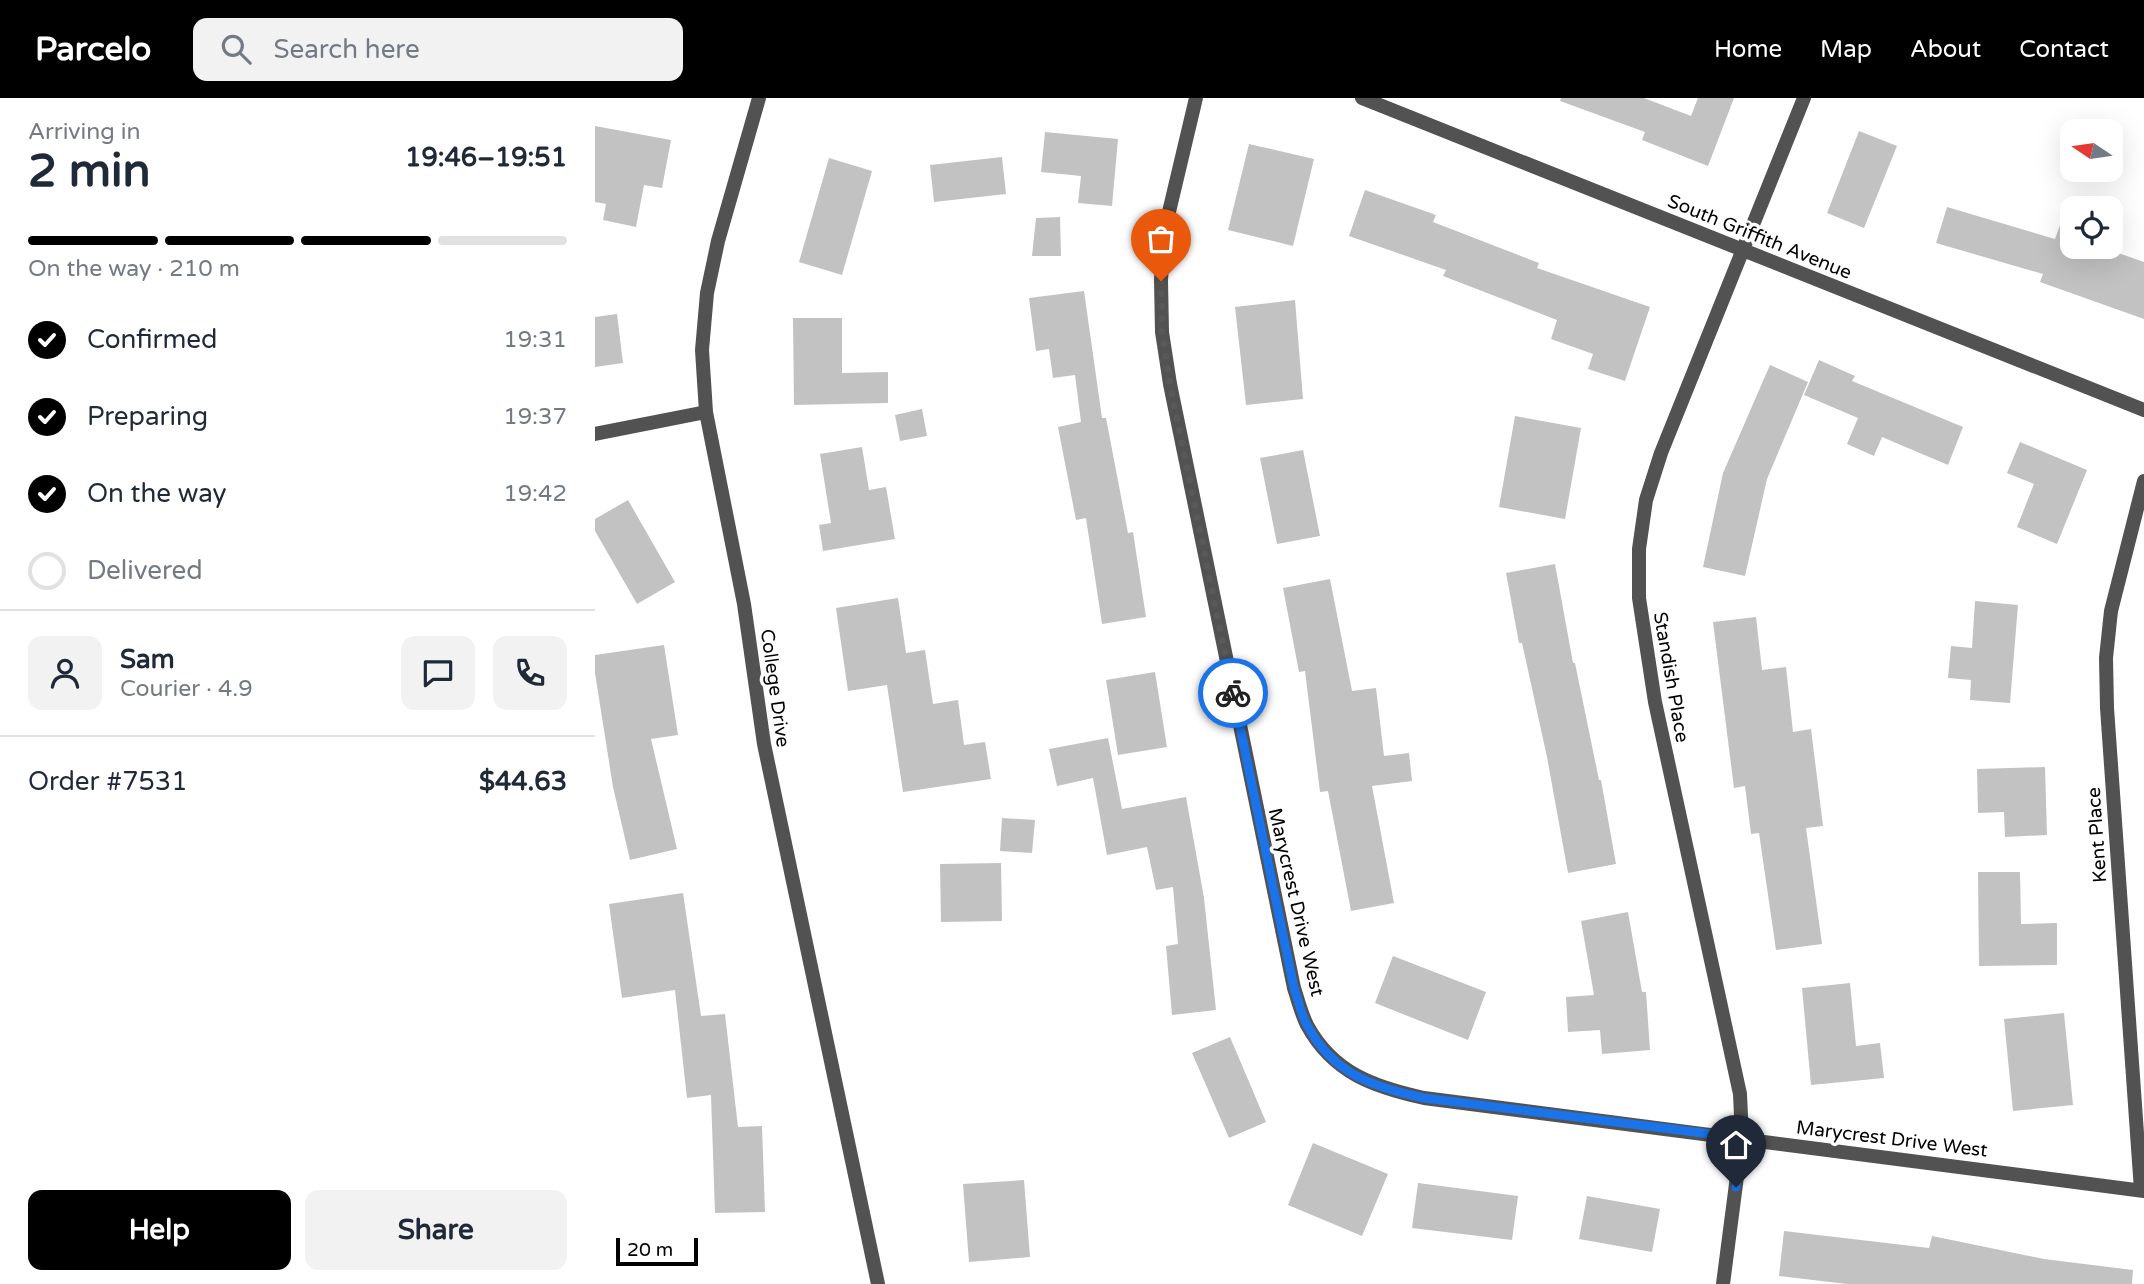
<!DOCTYPE html>
<html lang="en">
<head>
<meta charset="utf-8">
<style>
	body { margin:0; font-family:"Varela Round",sans-serif; background:#f2f2f3; color:#1f2937; height:100vh; display:flex; flex-direction:column; font-size:26px; white-space:nowrap }
	* { box-sizing:border-box; margin:0 }
	p { font-size:23px; color:#747a83 }
	.icon { flex:none; width:38px; height:38px; fill:none; stroke:currentColor; stroke-width:2; stroke-linecap:round; stroke-linejoin:round }
	.map { position:relative; flex:1; overflow:hidden }
	.drawer { display:flex; flex-direction:column; background:#fff; width:595px }
	.drawer>* { flex:none }
	.needle { width:46px; rotate:283deg }
	.tools { position:absolute; left:1465px; top:21px; display:grid; gap:14px }
	.tools a { display:grid; place-items:center; width:63px; height:63px; border-radius:14px; background:#fff; box-shadow:0 7px 28px #0002; font-size:35px }
	.scale { position:absolute; left:21px; bottom:18px; width:82px; box-sizing:border-box; padding-left:7px; border:4px solid #000; border-top:0; font-size:19px; line-height:24px; white-space:nowrap; color:#000; -webkit-text-stroke:5px #fff; paint-order:stroke }
	.pin { position:absolute; display:grid; place-items:center; width:60px; height:60px; color:#fff; margin:-72px -30px; border-radius:50% 50% 50% 0; rotate:-45deg; box-shadow:0 0 7px #0007 }
	.pin .icon { rotate:45deg }
	.courier { position:absolute; display:grid; place-items:center; width:70px; height:70px; margin:-35px; border:5px solid #1a73e8; border-radius:50%; background:#fff; color:#222; box-shadow:0 2px 9px #0007 }
	.summary em { font-style:normal; font-weight:700 }
	.summary div { display:flex; flex-direction:column-reverse }
	.summary { display:flex; align-items:center; justify-content:space-between; height:119px; padding:0 28px }
	h1 { font-size:46px; font-weight:700; line-height:52px }
	.bar { display:grid; grid-template-columns:repeat(4,1fr); gap:10px 7px; align-content:center; height:84px; padding:0 28px }
	.bar i { height:9px; border-radius:5px; background:#e0e1e3 }
	.bar .active { background:#000 }
	.bar p { grid-column:span 4 }
	.line { display:flex; align-items:center; gap:18px; padding:0 28px; border-top:2px solid #e0e1e3 }
	.line div { flex:1 }
	.round { display:grid; place-items:center; flex:none; width:74px; height:74px; border-radius:14px; background:#f2f2f3 }
	ol { padding:0 28px; list-style:none }
	li { display:flex; align-items:center; gap:21px; height:77px }
	li p { margin-inline-start:auto }
	li .icon { padding:7px; border-radius:50%; background:#000; color:#fff; stroke-width:4 }
	li:last-child { color:#747a83 }
	li i { width:38px; height:38px; border:4px solid #e0e1e3; border-radius:50% }
	.button { display:flex; gap:14px; margin-top:auto; padding:14px 28px }
	.button a { flex:1; height:80px; border-radius:14px; background:#000; color:#fff; font-size:28px; font-weight:700; line-height:80px; text-align:center }
	.button a+a { background:#f2f2f3; color:#1f2937 }
	header { display:flex; align-items:center; gap:42px; box-sizing:border-box; height:98px; padding:0 35px; background:#000; color:#fff }
	header strong { font-size:33px }
	nav { display:flex; gap:38px; margin-inline-start:auto; font-size:24px }
	.search { width:490px; height:63px; background:#f2f2f3; display:flex; align-items:center; gap:18px; box-sizing:border-box; padding:0 24px; border-radius:14px; color:#747a83; font-size:26px }
	main { display:flex; flex:1; min-height:0 }
	.map>svg:first-child { display:block }
</style>
</head>
<body>
<header>
<strong>Parcelo</strong>
<div class="search"><svg class="icon" aria-label="search" viewBox="0 0 24 24"><circle cx="10" cy="10" r="6"/><path d="M15 15l6 6"/></svg>Search here</div>
<nav><a>Home</a><a>Map</a><a>About</a><a>Contact</a></nav>
</header>
<main>
<section class="drawer">
<div class="summary"><div><h1>2 min</h1><p>Arriving in</p></div><em>19:46–19:51</em></div>
<div class="bar"><i class="active"></i><i class="active"></i><i class="active"></i><i></i><p>On the way · 210 m</p></div>
<ol>
<li><svg class="icon" aria-label="check" viewBox="0 0 24 24"><path d="M5 12l5 5 9-10"/></svg>Confirmed<p>19:31</p></li>
<li><svg class="icon" aria-label="check" viewBox="0 0 24 24"><path d="M5 12l5 5 9-10"/></svg>Preparing<p>19:37</p></li>
<li><svg class="icon" aria-label="check" viewBox="0 0 24 24"><path d="M5 12l5 5 9-10"/></svg>On the way<p>19:42</p></li>
<li><i></i>Delivered</li>
</ol>
<div class="line" style="height:126px"><a class="round"><svg class="icon" aria-label="person" viewBox="0 0 24 24"><circle cx="12" cy="8" r="4"/><path d="M4 21q1-7 8-7t8 7"/></svg></a><div><b>Sam</b><p>Courier · 4.9</p></div><a class="round"><svg class="icon" aria-label="chat" viewBox="0 0 24 24"><path d="M4 5h16v11H9l-5 4z"/></svg></a><a class="round"><svg class="icon" aria-label="phone" viewBox="0 0 24 24"><path d="M5 4h4l2 5-3 2q2 4 5 5l2-3 5 2v4C11 20 4 13 5 4z"/></svg></a></div>
<div class="line" style="height:91px"><div>Order #7531</div><b>$44.63</b></div>
<div class="button"><a>Help</a><a>Share</a></div>
</section>
<div class="map">
<svg width="1549" height="1186" viewBox="0 0 1549 1186">
	<rect width="100%" height="100%" fill="#fff"/>
	<path fill="#c2c2c2" d="M966,0H1049L1096,18L1103,0H1139L1113,68L1047,42L1050,34L965,3Z
		M0,28L76,42L67,90L49,87L41,129L8,122L11,106L0,104Z
		M1264,33L1302,48L1269,130L1232,115Z
		M450,34L523,41L517,108L483,105L486,78L446,74Z
		M654,46L719,61L698,148L633,132Z
		M407,59L411,96L339,104L335,67Z
		M234,60L277,73L247,177L204,164Z
		M770,92L841,117L838,124L944,165L942,170L1055,209L1030,283L993,271L998,256L956,241L962,222L848,178L851,172L754,138Z
		M1474,102H1477V149H1506L1549,164V221L1445,184L1448,176L1341,145L1352,109L1460,141Z
		M465,119L466,158H437L441,120Z
		M489,193L507,320H511L533,435L538,434L551,519L507,526L491,420L481,422L463,329L486,324L480,277L458,280L454,251L441,253L434,200Z
		M700,202L708,301L651,307L640,209Z
		M22,216L28,265L0,269V219Z
		M198,220H247V275L293,274V305L199,307Z
		M1224,262L1260,278L1257,283L1368,329L1353,367L1287,339L1279,358L1252,346L1263,320L1209,297Z
		M1175,267L1213,284L1172,381L1150,478L1108,469L1128,375Z
		M327,311L332,338L305,343L300,317Z
		M920,318L986,330L970,421L904,409Z
		M1425,344L1492,372L1462,446L1422,429L1439,386L1412,375Z
		M267,349L274,392L291,389L300,441L228,453L224,427L236,425L225,356Z
		M708,352L725,438L682,446L665,360Z
		M33,402L80,484L42,506L0,433V421Z
		M960,466L978,565H980L1004,682H1006L1021,766L973,775L952,659L927,545H924L911,475Z
		M735,481L757,593L781,590L789,658L814,655L817,683L777,688L799,805L756,813L733,693L725,694L710,573L704,574L688,490Z
		M303,500L311,555L330,552L338,606L363,602L369,647L390,644L396,681L308,694L292,587L253,593L241,510Z
		M1380,503L1423,507L1415,605L1375,602L1376,582L1353,580L1356,548L1377,550Z
		M1161,519L1167,572L1191,569L1198,634L1216,631L1228,728L1211,730L1227,846L1181,852L1164,735L1156,736L1150,688L1139,690L1118,524Z
		M69,547L83,637L56,641L82,751L35,762L18,689L0,575V557Z
		M560,574L572,649L523,657L511,582Z
		M513,640L527,711L591,699L609,800L621,912L577,917L571,848L583,846L578,789L561,792L552,749L512,757L498,680L462,688L454,651Z
		M1450,669L1452,737L1410,739L1409,714L1383,715L1382,671Z
		M407,720L440,722L437,755L405,753Z
		M406,765L407,823L346,824L345,766Z
		M1383,774H1425L1426,826L1462,825V867L1384,868Z
		M88,795L106,918L130,916L143,1029L167,1028L170,1114L120,1115L116,997L92,1000L80,892L27,900L14,806Z
		M1033,814L1047,894H1051L1055,952L1007,956L1005,932L973,934L971,899L999,897L986,823Z
		M798,858L891,894L873,942L780,905Z
		M1255,885L1261,948L1285,945L1289,980L1216,987L1207,890Z
		M1469,915L1478,1007L1418,1013L1409,921Z
		M635,939L671,1024L634,1040L597,955Z
		M718,1045L793,1076L767,1138L693,1107Z
		M429,1082L435,1159L374,1164L368,1086Z
		M823,1085L923,1098L917,1142L817,1130Z
		M992,1098L1065,1111L1057,1154L984,1141Z
		M1189,1133L1334,1150L1337,1138L1449,1161L1538,1172L1537,1186H1252L1184,1178Z"/>
	<g fill="none" stroke-linecap="round" stroke-linejoin="round">
		<path stroke="#525252" stroke-width="14" d="M164,0L123,143L112,195L107,252L111,314L149,506L169,646L283,1186
			M601,0L569,135L566,182L567,234L575,286L699,890C703,902 706,915 712,927C738,975 779,989 829,1000L1549,1093
			M767,0L1549,312
			M0,336L111,314
			M1546,1092L1512,610L1511,560L1516,513L1549,383
			M1128,1186L1147,1040L1145,996L1060,604L1044,500V451L1051,402L1066,355L1209,0"/>
	</g>
	<g fill="none" stroke-linecap="round" stroke-linejoin="round">
		<path stroke="#595959" stroke-width="7" stroke-dasharray="0 12.6" d="M566,183L567,234L575,286L638,595"/>
		<path stroke="#1a73e8" stroke-width="9" d="M638,595L699,890C703,902 706,916 712,927C738,976 778,989 829,1000L1147,1040L1141,1089"/>
	</g>
	<g text-anchor="middle" stroke-width="7" stroke-linejoin="round" paint-order="stroke">
		<g font-size="19" fill="#000" stroke="#fff">
			<text transform="translate(1165 138) rotate(22)" y="7">South Griffith Avenue</text>
			<text transform="translate(1077 579) rotate(80)" y="7">Standish Place</text>
			<text transform="translate(181 590) rotate(82)" y="7">College Drive</text>
			<text transform="translate(1501 737) rotate(-94)" y="7">Kent Place</text>
			<text transform="translate(702 804) rotate(77)" y="7">Marycrest Drive West</text>
			<text transform="translate(1297 1040) rotate(7)" y="7">Marycrest Drive West</text>
		</g>
	</g>
</svg>
<div class="tools">
<a><svg class="needle" viewBox="-14 -14 28 28"><path d="M0-13l5 13h-10z" fill="#e53935"/><path d="M0 13l5-13h-10z" fill="#747a83"/></svg></a>
<a><svg class="icon" aria-label="locate" viewBox="0 0 24 24"><circle cx="12" cy="12" r="6"/><path d="M12 2v4M12 18v4M2 12h4M18 12h4"/></svg></a>
</div>
<div class="scale">20 m</div>
<div class="pin" style="left:566px;top:183px;background:#ea580c"><svg class="icon" aria-label="bag" viewBox="0 0 24 24"><path d="M5 8h14l-1 12H6zM9 8a3 3 0 0 1 6 0"/></svg></div>
<div class="pin" style="left:1141px;top:1089px;background:#1f2937"><svg class="icon" aria-label="home" viewBox="0 0 24 24"><path d="M3 11l9-7 9 7M6 9v11h12V9"/></svg></div>
<div class="courier" style="left:638px;top:595px"><svg class="icon" aria-label="bike" viewBox="0 0 24 24"><circle cx="6" cy="16" r="4"/><circle cx="18" cy="16" r="4"/><path d="M6 16l4-8h5l3 8M10 8l3 8H6M13 5h3"/></svg></div>
</div>
</main>
</body>
</html>
